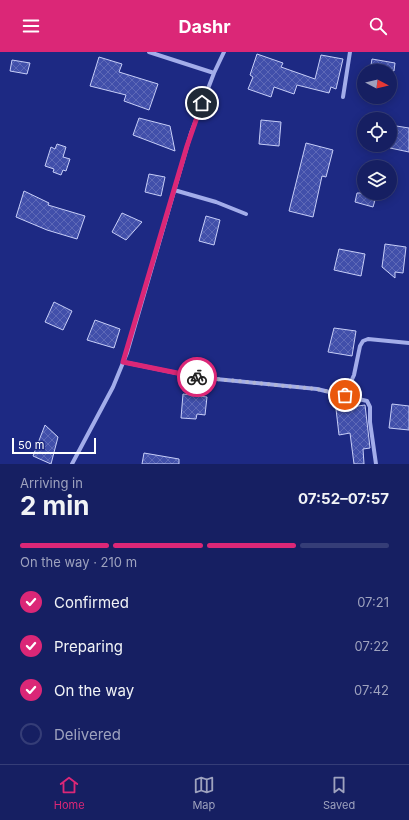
<!DOCTYPE html>
<html lang="en">
<head>
<meta charset="utf-8">
<style>
	body { margin:0; font-family:Inter,sans-serif; background:#232c6b; color:#f1f3f6; height:100vh; display:flex; flex-direction:column; font-size:15px; white-space:nowrap }
	* { box-sizing:border-box; margin:0 }
	p { font-size:13px; color:#9ea2be }
	.icon { flex:none; width:22px; height:22px; fill:none; stroke:currentColor; stroke-width:2; stroke-linecap:round; stroke-linejoin:round }
	.map { position:relative; height:412px; overflow:hidden }
	.details { display:flex; flex-direction:column; background:#161f62; flex:1 }
	.details>* { flex:none }
	.needle { width:26px; rotate:97deg }
	.controls { position:absolute; left:357px; top:12px; display:grid; gap:8px }
	.controls a { display:grid; place-items:center; width:40px; height:40px; border-radius:50%; background:#161f62; box-shadow:0 2px 10px #0003,0 0 0 1px #353d77; font-size:20px }
	.scale { position:absolute; left:12px; bottom:10px; width:84px; box-sizing:border-box; padding-left:4px; border:2px solid #fff; border-top:0; font-size:11px; line-height:14px; white-space:nowrap; color:#fff; -webkit-text-stroke:3px #1d2983; paint-order:stroke }
	.pin { position:absolute; display:grid; place-items:center; width:34px; height:34px; color:#fff; margin:-17px; border:2px solid #fff; border-radius:50%; box-shadow:0 1px 4px #0007 }
	.courier { position:absolute; display:grid; place-items:center; width:40px; height:40px; margin:-20px; border:3px solid #db2777; border-radius:50%; background:#fff; color:#222; box-shadow:0 1px 5px #0007 }
	.summary em { font-style:normal; font-weight:700 }
	.summary div { display:flex; flex-direction:column-reverse }
	.summary { display:flex; align-items:center; justify-content:space-between; height:68px; padding:0 20px }
	h1 { font-size:26px; font-weight:700; line-height:30px }
	.bar { display:grid; grid-template-columns:repeat(4,1fr); gap:6px 4px; align-content:center; height:48px; padding:0 20px }
	.bar i { height:5px; border-radius:3px; background:#353d77 }
	.bar .current { background:#db2777 }
	.bar p { grid-column:span 4 }
	ol { padding:0 20px; list-style:none }
	li { display:flex; align-items:center; gap:12px; height:44px }
	li p { margin-inline-start:auto }
	li .icon { padding:4px; border-radius:50%; background:#db2777; color:#fff; stroke-width:4 }
	li:last-child { color:#9ea2be }
	li i { width:22px; height:22px; border:2px solid #353d77; border-radius:50% }
	header { display:flex; justify-content:space-between; align-items:center; height:52px; padding:0 20px; background:#db2777; color:#fff; font-size:18px; font-weight:700 }
	.tab-bar { display:flex; justify-content:space-around; align-items:center; height:56px; border-top:1px solid #353d77; background:#161f62; font-size:11px; color:#9ea2be }
	.tab-bar a { display:grid; justify-items:center; gap:2px }
	.tab-bar .current { color:#db2777 }
	.map>svg:first-child { display:block }
</style>
</head>
<body>
<header><svg class="icon" aria-label="menu" viewBox="0 0 24 24"><path d="M4 6h16M4 12h16M4 18h16"/></svg>Dashr<svg class="icon" aria-label="search" viewBox="0 0 24 24"><circle cx="10" cy="10" r="6"/><path d="M15 15l6 6"/></svg></header>
<div class="map">
<svg width="409" height="412" viewBox="0 0 409 412">
	<defs>
		<pattern id="building-cross-hatch" width="8" height="8" patternUnits="userSpaceOnUse"><rect width="8" height="8" fill="#414faa"/><path d="M0 0l8 8M0 8l8-8" fill="none" stroke="#5e69b7"/></pattern>
	</defs>
	<rect width="100%" height="100%" fill="#1d2983"/>
	<path fill="url(#building-cross-hatch)" stroke="#c7cef8" d="M257,2L283,11L281,15L315,27L321,3L343,7L336,37L331,35L329,41L297,33L294,42L274,35L271,45L248,37L253,25L250,23Z
		M99,5L122,12L119,20L158,32L149,58L124,49L126,43L90,34Z
		M372,7L395,11L394,19H370Z
		M12,8L30,11L27,22L10,19Z
		M139,66L170,74L175,99L133,83Z
		M261,68L281,70L279,94L259,92Z
		M390,73L409,76V100L390,96Z
		M306,91L333,98L326,125L322,124L313,165L289,159Z
		M57,92L66,95L63,105L70,107L66,119L63,118L61,123L53,120L54,117L45,114L51,95L55,97Z
		M149,122L165,125L161,144L145,140Z
		M24,139L49,151L48,153L85,164L77,187L47,178L16,165Z
		M357,141H377L373,155L355,150Z
		M122,161L142,170L126,188L112,180Z
		M206,164L220,168L214,193L199,189Z
		M385,192L406,195L403,221L395,220V226L382,215Z
		M339,197L365,202L361,224L334,218Z
		M54,250L72,259L63,278L45,270Z
		M95,268L120,277L114,296L87,288Z
		M334,276L356,279L352,304L328,300Z
		M183,342L207,345L205,363L197,362L196,367L181,366Z
		M392,352L409,354V378L389,376Z
		M365,353L370,396L363,397L364,412H354L350,381L339,383L336,357Z
		M45,373L58,385L51,412L33,404Z
		M144,401L179,407V412H142Z"/>
	<g fill="none" stroke-linecap="round" stroke-linejoin="round">
		<path stroke="#a3adea" stroke-width="4" d="M149,0L214,21
			M343,45L350,0
			M174,138L216,150L246,162
			M123,310L196,325L317,337L367,349L370,355V370L376,412
			M345,343L354,323L360,294L363,289L368,287L409,291
			M72,412L113,335L127,301L191,81L214,21L224,0"/>
	</g>
	<g fill="none" stroke-linecap="round" stroke-linejoin="round">
		<path stroke="#b0b4d4" stroke-width="4" stroke-dasharray="0 7.2" d="M197,325L316,337L345,343"/>
		<path stroke="#db2777" stroke-width="5" d="M197,325L123,310L187,94L202,51"/>
	</g>
</svg>
<div class="controls">
<a><svg class="needle" viewBox="-14 -14 28 28"><path d="M0-13l5 13h-10z" fill="#e53935"/><path d="M0 13l5-13h-10z" fill="#9ea2be"/></svg></a>
<a><svg class="icon" aria-label="locate" viewBox="0 0 24 24"><circle cx="12" cy="12" r="6"/><path d="M12 2v4M12 18v4M2 12h4M18 12h4"/></svg></a>
<a><svg class="icon" aria-label="layers" viewBox="0 0 24 24"><path d="M12 4l9 5-9 5-9-5zM3 14l9 5 9-5"/></svg></a>
</div>
<div class="scale">50 m</div>
<div class="pin" style="left:345px;top:343px;background:#ea580c"><svg class="icon" aria-label="bag" viewBox="0 0 24 24"><path d="M5 8h14l-1 12H6zM9 8a3 3 0 0 1 6 0"/></svg></div>
<div class="pin" style="left:202px;top:51px;background:#1f2937"><svg class="icon" aria-label="home" viewBox="0 0 24 24"><path d="M3 11l9-7 9 7M6 9v11h12V9"/></svg></div>
<div class="courier" style="left:197px;top:325px"><svg class="icon" aria-label="bike" viewBox="0 0 24 24"><circle cx="6" cy="16" r="4"/><circle cx="18" cy="16" r="4"/><path d="M6 16l4-8h5l3 8M10 8l3 8H6M13 5h3"/></svg></div>
</div>
<section class="details">
<div class="summary"><div><h1>2 min</h1><p>Arriving in</p></div><em>07:52–07:57</em></div>
<div class="bar"><i class="current"></i><i class="current"></i><i class="current"></i><i></i><p>On the way · 210 m</p></div>
<ol>
<li><svg class="icon" aria-label="check" viewBox="0 0 24 24"><path d="M5 12l5 5 9-10"/></svg>Confirmed<p>07:21</p></li>
<li><svg class="icon" aria-label="check" viewBox="0 0 24 24"><path d="M5 12l5 5 9-10"/></svg>Preparing<p>07:22</p></li>
<li><svg class="icon" aria-label="check" viewBox="0 0 24 24"><path d="M5 12l5 5 9-10"/></svg>On the way<p>07:42</p></li>
<li><i></i>Delivered</li>
</ol>
</section>
<nav class="tab-bar">
<a class="current"><svg class="icon" aria-label="home" viewBox="0 0 24 24"><path d="M3 11l9-7 9 7M6 9v11h12V9"/></svg>Home</a>
<a><svg class="icon" aria-label="map" viewBox="0 0 24 24"><path d="M3 6l6-2 6 2 6-2v14l-6 2-6-2-6 2zM9 4v14M15 6v14"/></svg>Map</a>
<a><svg class="icon" aria-label="saved" viewBox="0 0 24 24"><path d="M7 4h10v16l-5-4-5 4z"/></svg>Saved</a>
</nav>
</body>
</html>
